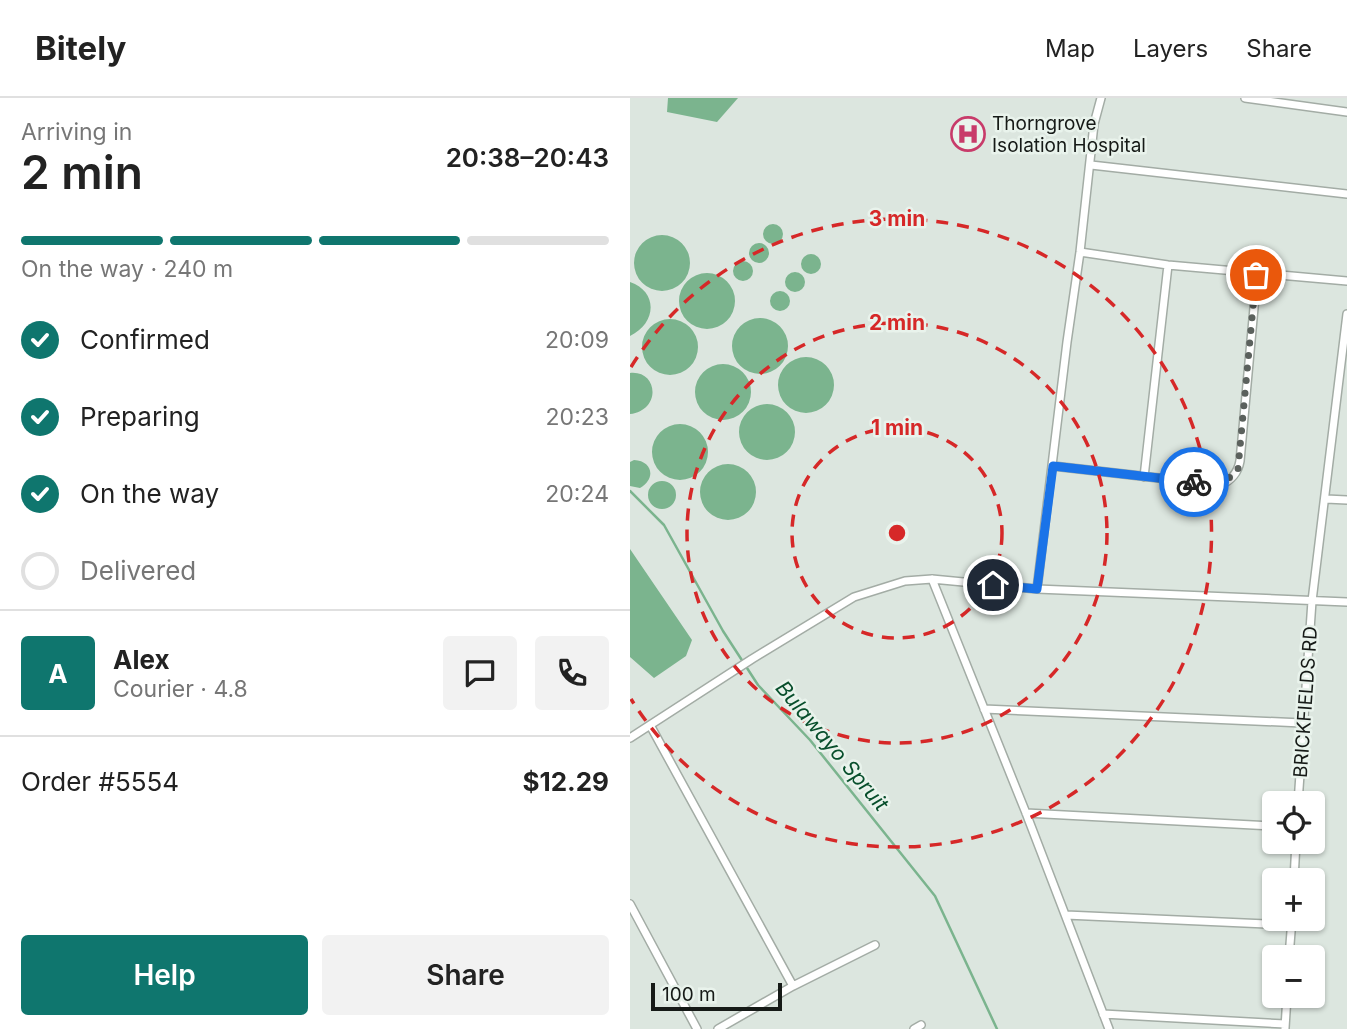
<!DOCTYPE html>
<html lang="en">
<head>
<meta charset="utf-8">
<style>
	body { margin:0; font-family:Inter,sans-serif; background:#f2f2f2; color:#222; height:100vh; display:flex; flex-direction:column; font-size:26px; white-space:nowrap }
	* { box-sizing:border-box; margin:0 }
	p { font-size:23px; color:#767676 }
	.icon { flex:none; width:38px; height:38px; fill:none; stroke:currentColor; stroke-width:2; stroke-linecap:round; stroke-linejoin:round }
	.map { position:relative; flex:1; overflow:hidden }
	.drawer { display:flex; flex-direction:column; background:#fff; width:630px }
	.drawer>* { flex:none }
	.tools { position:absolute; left:632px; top:693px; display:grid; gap:14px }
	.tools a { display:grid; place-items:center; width:63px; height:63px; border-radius:7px; background:#fff; box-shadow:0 2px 5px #0004; font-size:35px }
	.scale { position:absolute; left:21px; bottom:18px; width:131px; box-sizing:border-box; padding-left:7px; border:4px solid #161a17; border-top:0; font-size:19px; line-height:24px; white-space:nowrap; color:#161a17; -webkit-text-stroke:5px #e9f3ec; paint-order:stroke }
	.pin { position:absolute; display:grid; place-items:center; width:60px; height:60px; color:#fff; margin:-30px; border:4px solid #fff; border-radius:50%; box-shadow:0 2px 7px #0007 }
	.courier { position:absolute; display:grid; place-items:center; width:70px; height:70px; margin:-35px; border:5px solid #1a73e8; border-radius:50%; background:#fff; color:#222; box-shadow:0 2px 9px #0007 }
	.summary em { font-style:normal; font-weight:600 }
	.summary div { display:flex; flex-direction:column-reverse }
	.summary { display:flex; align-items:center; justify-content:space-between; height:119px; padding:0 21px }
	h1 { font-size:46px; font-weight:600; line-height:52px }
	.bar { display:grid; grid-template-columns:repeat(4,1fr); gap:10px 7px; align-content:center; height:84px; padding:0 21px }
	.bar i { height:9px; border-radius:5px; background:#e0e0e0 }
	.bar .active { background:#0f766e }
	.bar p { grid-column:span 4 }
	.line { display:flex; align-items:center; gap:18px; padding:0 21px; border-top:2px solid #e0e0e0 }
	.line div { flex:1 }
	.round { display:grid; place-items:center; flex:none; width:74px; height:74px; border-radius:7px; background:#f2f2f2 }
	ol { padding:0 21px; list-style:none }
	li { display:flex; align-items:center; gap:21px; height:77px }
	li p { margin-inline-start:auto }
	li .icon { padding:7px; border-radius:50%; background:#0f766e; color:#fff; stroke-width:4 }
	li:last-child { color:#767676 }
	li i { width:38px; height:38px; border:4px solid #e0e0e0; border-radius:50% }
	.cta { display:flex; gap:14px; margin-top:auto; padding:14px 21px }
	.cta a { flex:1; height:80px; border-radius:7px; background:#0f766e; color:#fff; font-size:28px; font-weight:600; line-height:80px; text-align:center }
	.cta a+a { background:#f2f2f2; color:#222 }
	header { display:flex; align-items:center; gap:42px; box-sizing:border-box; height:98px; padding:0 35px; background:#fff; border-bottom:2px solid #e0e0e0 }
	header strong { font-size:33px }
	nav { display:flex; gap:38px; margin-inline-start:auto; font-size:24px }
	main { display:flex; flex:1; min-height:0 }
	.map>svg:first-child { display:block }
</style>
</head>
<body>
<header>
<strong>Bitely</strong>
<nav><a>Map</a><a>Layers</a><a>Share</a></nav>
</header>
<main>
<section class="drawer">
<div class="summary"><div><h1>2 min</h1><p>Arriving in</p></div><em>20:38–20:43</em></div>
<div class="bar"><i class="active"></i><i class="active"></i><i class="active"></i><i></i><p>On the way · 240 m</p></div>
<ol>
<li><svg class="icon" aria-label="check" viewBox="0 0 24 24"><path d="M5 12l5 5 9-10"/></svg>Confirmed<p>20:09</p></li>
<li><svg class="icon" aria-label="check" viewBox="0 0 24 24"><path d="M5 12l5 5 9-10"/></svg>Preparing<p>20:23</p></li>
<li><svg class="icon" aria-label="check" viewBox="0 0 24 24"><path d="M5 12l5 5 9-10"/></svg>On the way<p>20:24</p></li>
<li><i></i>Delivered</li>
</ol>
<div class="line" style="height:126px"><b class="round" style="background:#0f766e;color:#fff">A</b><div><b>Alex</b><p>Courier · 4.8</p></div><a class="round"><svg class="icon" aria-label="chat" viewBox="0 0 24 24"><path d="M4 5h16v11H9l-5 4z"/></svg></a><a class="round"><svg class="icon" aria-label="phone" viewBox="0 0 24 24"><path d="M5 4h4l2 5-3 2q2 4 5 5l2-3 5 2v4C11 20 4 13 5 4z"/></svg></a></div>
<div class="line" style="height:91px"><div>Order #5554</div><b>$12.29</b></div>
<div class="cta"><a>Help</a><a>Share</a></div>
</section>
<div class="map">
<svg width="717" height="931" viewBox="0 0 717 931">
	<rect width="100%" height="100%" fill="#dce6df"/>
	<path fill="#7bb48e" d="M38,0H108L87,24L37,14Z
		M133 136a10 10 0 1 1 20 0a10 10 0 1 1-20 0Z
		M4 165a28 28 0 1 1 56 0a28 28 0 1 1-56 0Z
		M119 155a10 10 0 1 1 20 0a10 10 0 1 1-20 0Z
		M171 166a10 10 0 1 1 20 0a10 10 0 1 1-20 0Z
		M103 173a10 10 0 1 1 20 0a10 10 0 1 1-20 0Z
		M155 184a10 10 0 1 1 20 0a10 10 0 1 1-20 0Z
		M49 203a28 28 0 1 1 56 0a28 28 0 1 1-56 0Z
		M0,184C29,194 26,226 0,238Z
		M140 203a10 10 0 1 1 20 0a10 10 0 1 1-20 0Z
		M102 248a28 28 0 1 1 56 0a28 28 0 1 1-56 0Z
		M12 249a28 28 0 1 1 56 0a28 28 0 1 1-56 0Z
		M148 287a28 28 0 1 1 56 0a28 28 0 1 1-56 0Z
		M65 294a28 28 0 1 1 56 0a28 28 0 1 1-56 0Z
		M0,275C28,272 32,312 0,316Z
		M109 334a28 28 0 1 1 56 0a28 28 0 1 1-56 0Z
		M22 354a28 28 0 1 1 56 0a28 28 0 1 1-56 0Z
		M4,362C23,363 26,381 10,390L0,388V364Z
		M70 394a28 28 0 1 1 56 0a28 28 0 1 1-56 0Z
		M18 397a14 14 0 1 1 28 0a14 14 0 1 1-28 0Z
		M0,451L62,542L56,558L24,580L0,559Z"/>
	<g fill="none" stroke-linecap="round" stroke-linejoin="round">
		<path stroke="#7bb48e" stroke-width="2.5" d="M0,393L34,427L93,533L128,587L180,642L305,798L367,931"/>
		<g stroke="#a3aca5" stroke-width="10">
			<path id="minor" d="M615,0L717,14
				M461,67L717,96
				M450,154L538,167L717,183
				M423,368L590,387C601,383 608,374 610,363L627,177
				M514,379L538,167
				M696,401L717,402
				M302,481L396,715L479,931
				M407,491L437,244L450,154L464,26L471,0
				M354,611L672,625
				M20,627L163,888
				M0,640L122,561L224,499L275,483L302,481L407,491L717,504
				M668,705L682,503L717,216
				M396,715L644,728
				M664,782L666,744
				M0,806L67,931
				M436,817L661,827
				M659,859L662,821
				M473,916L655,926
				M655,930L657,898
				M88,931L163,888L245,847
				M284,931L291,927"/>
		</g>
		<use href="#minor" stroke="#fff" stroke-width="7"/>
	</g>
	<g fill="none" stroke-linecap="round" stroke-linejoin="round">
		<path stroke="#5b615d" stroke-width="7" stroke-dasharray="0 12.6" d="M564,384L594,385L608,371L626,177"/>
		<path stroke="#1a73e8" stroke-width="9" d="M363,487L407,491L423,368L564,384"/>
	</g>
	<g fill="none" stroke="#d62828" stroke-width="3.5" stroke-dasharray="12 9">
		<circle cx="267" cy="435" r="105"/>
		<circle cx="267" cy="435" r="210"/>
		<path d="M1 269A314 314 0 1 1 1 601"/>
	</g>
	<defs>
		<g id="hospital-ring" transform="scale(1.75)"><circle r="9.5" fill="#e9f3ec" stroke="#c83b6a" stroke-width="1.5"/><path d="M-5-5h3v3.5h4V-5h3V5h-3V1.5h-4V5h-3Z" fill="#c83b6a"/></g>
	</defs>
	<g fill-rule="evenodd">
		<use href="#hospital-ring" x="338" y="36"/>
	</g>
	<g text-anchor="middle" stroke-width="5" stroke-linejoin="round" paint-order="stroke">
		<g font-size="19" fill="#161a17" stroke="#e9f3ec" text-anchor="start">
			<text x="362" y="32">Thorngrove<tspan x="362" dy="22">Isolation Hospital</tspan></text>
		</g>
		<g font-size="19" fill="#161a17" stroke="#e9f3ec">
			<text transform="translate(675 604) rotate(-86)" y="7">BRICKFIELDS RD</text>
		</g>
		<g font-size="21" font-style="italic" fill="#084f2c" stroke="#e9f3ec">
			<text transform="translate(202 648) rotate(50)" y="7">Bulawayo Spruit</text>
		</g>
	</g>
	<circle cx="267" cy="435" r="10" fill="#d62828" stroke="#e9f3ec" stroke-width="3.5"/>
	<g font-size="21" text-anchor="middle" font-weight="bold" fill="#d62828" stroke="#e9f3ec" stroke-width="5" stroke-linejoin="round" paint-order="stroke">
		<text x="267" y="128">3 min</text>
		<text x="267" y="232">2 min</text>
		<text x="267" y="337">1 min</text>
	</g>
</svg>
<div class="tools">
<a><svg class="icon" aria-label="locate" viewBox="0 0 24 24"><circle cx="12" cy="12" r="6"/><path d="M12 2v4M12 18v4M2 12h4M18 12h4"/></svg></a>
<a>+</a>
<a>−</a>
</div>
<div class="scale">100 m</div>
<div class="pin" style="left:626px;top:177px;background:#ea580c"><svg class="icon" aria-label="bag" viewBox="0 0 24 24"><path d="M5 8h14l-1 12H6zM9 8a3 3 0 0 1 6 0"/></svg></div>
<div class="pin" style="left:363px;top:487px;background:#1f2937"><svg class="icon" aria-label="home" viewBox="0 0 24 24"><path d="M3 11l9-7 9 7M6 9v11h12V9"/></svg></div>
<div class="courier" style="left:564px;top:384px"><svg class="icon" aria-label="bike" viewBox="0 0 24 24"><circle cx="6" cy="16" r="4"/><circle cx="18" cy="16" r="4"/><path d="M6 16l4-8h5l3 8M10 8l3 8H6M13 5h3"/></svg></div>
</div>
</main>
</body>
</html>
